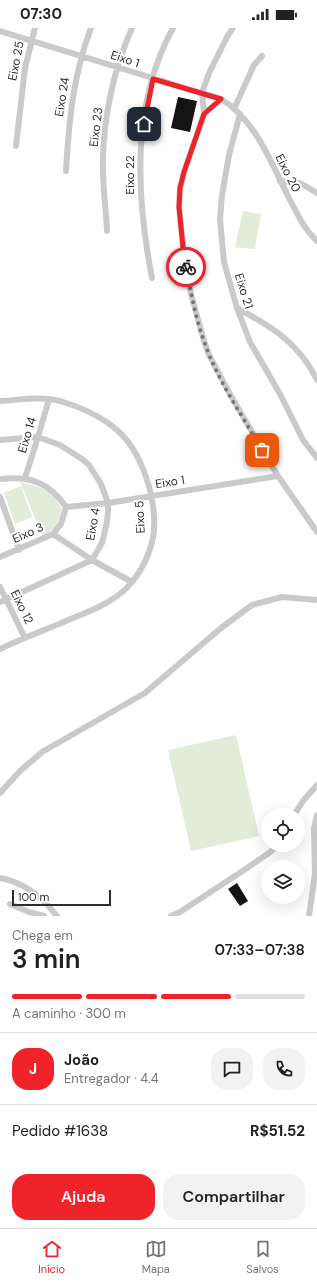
<!DOCTYPE html>
<html lang="pt">
<head>
<meta charset="utf-8">
<style>
	body { margin:0; font-family:"DM Sans",sans-serif; background:#f2f2f2; color:#202124; height:100vh; display:flex; flex-direction:column; font-size:15px; white-space:nowrap }
	* { box-sizing:border-box; margin:0 }
	p { font-size:13px; color:#757577 }
	.icon { flex:none; width:22px; height:22px; fill:none; stroke:currentColor; stroke-width:2; stroke-linecap:round; stroke-linejoin:round }
	.map { position:relative; height:888px; overflow:hidden }
	.side { display:flex; flex-direction:column; background:#fff; flex:1 }
	.side>* { flex:none }
	.fabs { position:absolute; left:261px; top:780px; display:grid; gap:8px }
	.fabs a { display:grid; place-items:center; width:44px; height:44px; border-radius:50%; background:#fff; box-shadow:0 4px 16px #0002; font-size:20px }
	.scale { position:absolute; left:12px; bottom:10px; width:99px; box-sizing:border-box; padding-left:4px; border:2px solid #2d2d2d; border-top:0; font-size:11px; line-height:14px; white-space:nowrap; color:#2d2d2d; -webkit-text-stroke:3px #fff; paint-order:stroke }
	.pin { position:absolute; display:grid; place-items:center; width:34px; height:34px; color:#fff; margin:-17px; border-radius:8px; box-shadow:0 2px 6px #0006 }
	.courier { position:absolute; display:grid; place-items:center; width:40px; height:40px; margin:-20px; border:3px solid #f0222a; border-radius:50%; background:#fff; color:#222; box-shadow:0 1px 5px #0007 }
	.headline em { font-style:normal; font-weight:600 }
	.headline div { display:flex; flex-direction:column-reverse }
	.headline { display:flex; align-items:center; justify-content:space-between; height:68px; padding:0 12px }
	h1 { font-size:26px; font-weight:600; line-height:30px }
	.bar { display:grid; grid-template-columns:repeat(4,1fr); gap:6px 4px; align-content:center; height:48px; padding:0 12px }
	.bar i { height:5px; border-radius:3px; background:#e0e0e0 }
	.bar .selected { background:#f0222a }
	.bar p { grid-column:span 4 }
	.line { display:flex; align-items:center; gap:10px; padding:0 12px; border-top:1px solid #e0e0e0 }
	.line div { flex:1 }
	.round { display:grid; place-items:center; flex:none; width:42px; height:42px; border-radius:16px; background:#f2f2f2 }
	.action { display:flex; gap:8px; margin-top:auto; padding:8px 12px }
	.action a { flex:1; height:46px; border-radius:16px; background:#f0222a; color:#fff; font-size:16px; font-weight:600; line-height:46px; text-align:center }
	.action a+a { background:#f2f2f2; color:#202124 }
	.status { display:flex; justify-content:space-between; align-items:center; height:28px; padding:0 20px; background:#fff; direction:ltr }
	.status svg { height:11px; fill:currentColor }
	.dock { display:flex; justify-content:space-around; align-items:center; height:56px; border-top:1px solid #e0e0e0; background:#fff; font-size:11px; color:#757577 }
	.dock a { display:grid; justify-items:center; gap:2px }
	.dock .selected { color:#f0222a }
	.map>svg:first-child { display:block }
</style>
</head>
<body>
<div class="status"><b>07:30</b><svg viewBox="0 0 49 12"><path d="M0 12V9h3v3zM5 12V6h3v6zM10 12V3h3v9zM15 12V0h3v12zM26 1h20v11H26zM47 4h2v5h-2z"/></svg></div>
<div class="map">
<svg width="317" height="888" viewBox="0 0 317 888">
	<rect width="100%" height="100%" fill="#fff"/>
	<path fill="#e2ecd9" d="M243,183L261,186L255,221L235,219Z
		M20,454C42,460 53,460 62,482L56,499L43,509Z
		M21,458L32,489L15,496L4,465Z
		M236,707L259,808L191,823L168,722Z"/>
	<path fill="#141414" d="M178,69L197,73L190,104L171,100Z
		M237,855L248,873L240,878L228,861Z"/>
	<g fill="none" stroke-linecap="round" stroke-linejoin="round">
		<path stroke="#cacaca" stroke-width="6" d="M233,0L227,9L209,45L202,65L204,86L184,144L180,160L179,179L183,219L191,266L204,313L209,327L231,368L278,448L317,504
			M0,3L221,71C256,92 272,137 290,172C298,187 304,201 317,213
			M234,81L254,37L262,28
			M204,86L221,71
			M240,86L229,127L222,167L220,191L224,234L237,280L250,314L280,366L303,412L317,430
			M16,118L25,40L35,0
			M66,143C69,92 73,48 91,0
			M280,153L300,155L317,165
			M107,203C106,179 102,154 103,130C104,87 114,40 132,0
			M152,250C136,167 131,76 173,0
			M237,280C272,299 299,315 317,352
			M0,373C20,372 41,368 60,373C80,379 101,388 117,402C142,424 156,469 154,502C153,519 143,541 132,554C115,576 83,585 59,596C39,604 19,612 0,621
			M0,412L38,409L60,417L82,431L89,437L101,456L108,475V483L107,494L102,515L92,532L0,574
			M25,450L38,409L49,371
			M0,451C30,448 49,454 66,479L61,496L53,506L0,529
			M0,469L19,522
			M66,479L108,475L278,448
			M53,506L92,532L132,554
			M0,559L25,610
			M0,765L20,743L42,724L145,665L221,600L252,577L282,569L317,572
			M294,787L303,773L317,757
			M0,850C24,854 42,869 57,888
			M10,876L29,884L44,888
			M171,888L180,884L241,844L269,825L278,817
			M309,888L315,846L314,801L317,787"/>
	</g>
	<g fill="none" stroke-linecap="round" stroke-linejoin="round">
		<path stroke="#767676" stroke-width="4" stroke-dasharray="0 7.2" d="M186,239C191,264 195,289 204,313C217,352 242,387 262,422"/>
		<path stroke="#f0222a" stroke-width="5" d="M144,96L153,51L221,71L204,86L184,144L180,160L179,179L183,219L186,239"/>
	</g>
	<g text-anchor="middle" stroke-width="4" stroke-linejoin="round" paint-order="stroke">
		<g font-size="12" fill="#2d2d2d" stroke="#fff">
			<text transform="translate(125 31) rotate(18)" y="4">Eixo 1</text>
			<text transform="translate(16 33) rotate(-79)" y="4">Eixo 25</text>
			<text transform="translate(62 69) rotate(-81)" y="4">Eixo 24</text>
			<text transform="translate(96 99) rotate(-83)" y="4">Eixo 23</text>
			<text transform="translate(288 145) rotate(63)" y="4">Eixo 20</text>
			<text transform="translate(130 147) rotate(-90)" y="4">Eixo 22</text>
			<text transform="translate(244 263) rotate(73)" y="4">Eixo 21</text>
			<text transform="translate(27 407) rotate(-73)" y="4">Eixo 14</text>
			<text transform="translate(170 454) rotate(-9)" y="4">Eixo 1</text>
			<text transform="translate(140 489) rotate(-93)" y="4">Eixo 5</text>
			<text transform="translate(93 496) rotate(-80)" y="4">Eixo 4</text>
			<text transform="translate(28 505) rotate(-24)" y="4">Eixo 3</text>
			<text transform="translate(22 579) rotate(64)" y="4">Eixo 12</text>
		</g>
	</g>
</svg>
<div class="fabs">
<a><svg class="icon" aria-label="locate" viewBox="0 0 24 24"><circle cx="12" cy="12" r="6"/><path d="M12 2v4M12 18v4M2 12h4M18 12h4"/></svg></a>
<a><svg class="icon" aria-label="layers" viewBox="0 0 24 24"><path d="M12 4l9 5-9 5-9-5zM3 14l9 5 9-5"/></svg></a>
</div>
<div class="scale">100 m</div>
<div class="pin" style="left:262px;top:422px;background:#ea580c"><svg class="icon" aria-label="bag" viewBox="0 0 24 24"><path d="M5 8h14l-1 12H6zM9 8a3 3 0 0 1 6 0"/></svg></div>
<div class="pin" style="left:144px;top:96px;background:#1f2937"><svg class="icon" aria-label="home" viewBox="0 0 24 24"><path d="M3 11l9-7 9 7M6 9v11h12V9"/></svg></div>
<div class="courier" style="left:186px;top:239px"><svg class="icon" aria-label="bike" viewBox="0 0 24 24"><circle cx="6" cy="16" r="4"/><circle cx="18" cy="16" r="4"/><path d="M6 16l4-8h5l3 8M10 8l3 8H6M13 5h3"/></svg></div>
</div>
<section class="side">
<div class="headline"><div><h1>3 min</h1><p>Chega em</p></div><em>07:33–07:38</em></div>
<div class="bar"><i class="selected"></i><i class="selected"></i><i class="selected"></i><i></i><p>A caminho · 300 m</p></div>
<div class="line" style="height:72px"><b class="round" style="background:#f0222a;color:#fff">J</b><div><b>João</b><p>Entregador · 4.4</p></div><a class="round"><svg class="icon" aria-label="chat" viewBox="0 0 24 24"><path d="M4 5h16v11H9l-5 4z"/></svg></a><a class="round"><svg class="icon" aria-label="phone" viewBox="0 0 24 24"><path d="M5 4h4l2 5-3 2q2 4 5 5l2-3 5 2v4C11 20 4 13 5 4z"/></svg></a></div>
<div class="line" style="height:52px"><div>Pedido #1638</div><b>R$51.52</b></div>
<div class="action"><a>Ajuda</a><a>Compartilhar</a></div>
</section>
<nav class="dock">
<a class="selected"><svg class="icon" aria-label="home" viewBox="0 0 24 24"><path d="M3 11l9-7 9 7M6 9v11h12V9"/></svg>Início</a>
<a><svg class="icon" aria-label="map" viewBox="0 0 24 24"><path d="M3 6l6-2 6 2 6-2v14l-6 2-6-2-6 2zM9 4v14M15 6v14"/></svg>Mapa</a>
<a><svg class="icon" aria-label="saved" viewBox="0 0 24 24"><path d="M7 4h10v16l-5-4-5 4z"/></svg>Salvos</a>
</nav>
</body>
</html>
